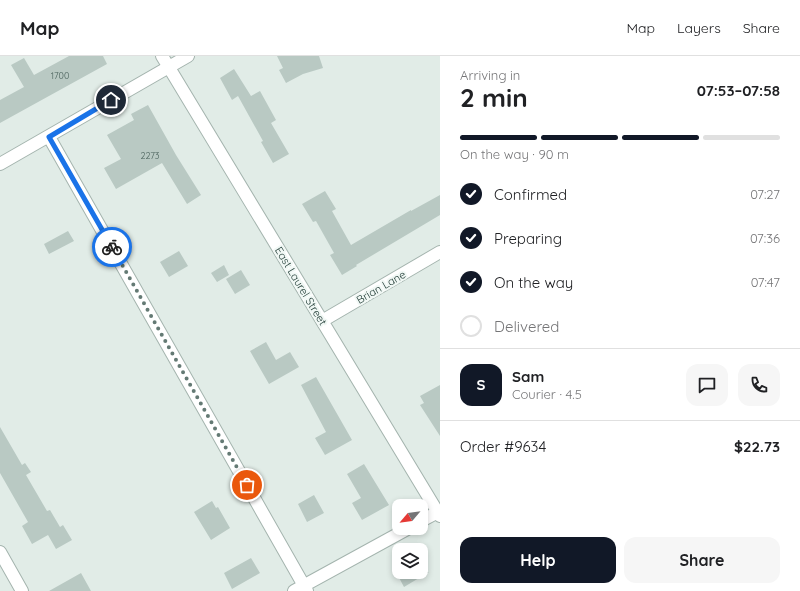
<!DOCTYPE html>
<html lang="en">
<head>
<meta charset="utf-8">
<style>
	body { margin:0; font-family:Quicksand,sans-serif; background:#f6f6f6; color:#202124; height:100vh; display:flex; flex-direction:column; font-size:15px; white-space:nowrap }
	* { box-sizing:border-box; margin:0 }
	p { font-size:13px; color:#757577 }
	.icon { flex:none; width:22px; height:22px; fill:none; stroke:currentColor; stroke-width:2; stroke-linecap:round; stroke-linejoin:round }
	.map { position:relative; flex:1; overflow:hidden }
	.side { display:flex; flex-direction:column; background:#fff; width:360px }
	.side>* { flex:none }
	.needle { width:26px; rotate:241deg }
	.fabs { position:absolute; left:392px; top:443px; display:grid; gap:8px }
	.fabs a { display:grid; place-items:center; width:36px; height:36px; border-radius:8px; background:#fff; box-shadow:0 2px 6px #0003; font-size:20px }
	.pin { position:absolute; display:grid; place-items:center; width:34px; height:34px; color:#fff; margin:-17px; border:2px solid #fff; border-radius:50%; box-shadow:0 1px 4px #0007 }
	.courier { position:absolute; display:grid; place-items:center; width:40px; height:40px; margin:-20px; border:3px solid #1a73e8; border-radius:50%; background:#fff; color:#222; box-shadow:0 1px 5px #0007 }
	.headline em { font-style:normal; font-weight:800 }
	.headline div { display:flex; flex-direction:column-reverse }
	.headline { display:flex; align-items:center; justify-content:space-between; height:68px; padding:0 20px }
	h1 { font-size:26px; font-weight:800; line-height:30px }
	.bar { display:grid; grid-template-columns:repeat(4,1fr); gap:6px 4px; align-content:center; height:48px; padding:0 20px }
	.bar i { height:5px; border-radius:3px; background:#e0e0e0 }
	.bar .active { background:#111827 }
	.bar p { grid-column:span 4 }
	.line { display:flex; align-items:center; gap:10px; padding:0 20px; border-top:1px solid #e0e0e0 }
	.line div { flex:1 }
	.round { display:grid; place-items:center; flex:none; width:42px; height:42px; border-radius:12px; background:#f6f6f6 }
	ol { padding:0 20px; list-style:none }
	li { display:flex; align-items:center; gap:12px; height:44px }
	li p { margin-inline-start:auto }
	li .icon { padding:4px; border-radius:50%; background:#111827; color:#fff; stroke-width:4 }
	li:last-child { color:#757577 }
	li i { width:22px; height:22px; border:2px solid #e0e0e0; border-radius:50% }
	.primary-button { display:flex; gap:8px; margin-top:auto; padding:8px 20px }
	.primary-button a { flex:1; height:46px; border-radius:12px; background:#111827; color:#fff; font-size:16px; font-weight:800; line-height:46px; text-align:center }
	.primary-button a+a { background:#f6f6f6; color:#202124 }
	header { display:flex; align-items:center; gap:24px; box-sizing:border-box; height:56px; padding:0 20px; background:#fff; border-bottom:1px solid #e0e0e0 }
	header strong { font-size:19px }
	nav { display:flex; gap:22px; margin-inline-start:auto; font-size:14px }
	main { display:flex; flex:1; min-height:0 }
	.map>svg:first-child { display:block }
</style>
</head>
<body>
<header>
<strong>Map</strong>
<nav><a>Map</a><a>Layers</a><a>Share</a></nav>
</header>
<main>
<div class="map">
<svg width="440" height="535" viewBox="0 0 440 535">
	<rect width="100%" height="100%" fill="#e1ece7"/>
	<path fill="#b9c9c3" d="M69,0H103L107,8L0,67V44L24,31L11,9L24,2L34,19Z
		M277,0H319L323,12L303,18L286,27L279,14L283,12Z
		M234,13L251,40L260,35L276,64L271,67L289,98L273,107L261,86L263,85L238,40L232,44L220,22Z
		M148,49L176,99L201,139L187,148L162,107L116,133L104,112L121,103L107,79L134,64L131,58Z
		M325,135L336,153L332,155L351,189L411,154V155L440,139V159L356,209L357,210L342,219L330,199L334,197L316,165L313,166L302,148Z
		M68,175L74,185L49,198L44,188Z
		M179,195L188,210L169,221L160,206Z
		M224,209L229,219L217,226L211,217Z
		M241,214L250,229L235,238L226,223Z
		M266,286L276,304L290,296L299,311L269,328L250,295Z
		M316,321L352,384L325,399L315,382L326,376L301,329Z
		M440,329V380L420,349L424,347L420,340Z
		M0,371L22,409L25,407L31,416L26,419L47,455L50,454L60,471L63,469L72,484L56,493L48,479L32,488L22,470L28,466L0,417Z
		M364,408L389,449L362,464L352,447L361,442L347,418Z
		M314,439L324,457L307,466L298,448Z
		M212,445L216,452L218,451L230,472L211,484L194,456Z
		M251,502L260,517L232,533L224,517Z
		M396,516H429L404,531Z
		M81,517L91,535H49Z"/>
	<g fill="none" stroke-linecap="round" stroke-linejoin="round">
		<g stroke="#a4b4ae" stroke-width="14">
			<path id="street" d="M162,0L440,460
				M49,81L307,535
				M0,108L188,0
				M322,265L440,196
				M421,465L438,456
				M0,496L22,535
				M294,535L409,472"/>
		</g>
		<use href="#street" stroke="#fff" stroke-width="12"/>
	</g>
	<g fill="none" stroke-linecap="round" stroke-linejoin="round">
		<path stroke="#647a74" stroke-width="4" stroke-dasharray="0 7.2" d="M112,191L247,429"/>
		<path stroke="#1a73e8" stroke-width="5" d="M111,44L49,81L112,191"/>
	</g>
	<g text-anchor="middle" stroke-width="4" stroke-linejoin="round" paint-order="stroke">
		<g font-size="9" fill="#475f59">
			<text x="60" y="23">1700</text>
			<text x="150" y="103">2273</text>
		</g>
		<g font-size="11" fill="#213c36" stroke="#f1f8f5">
			<text transform="translate(301 230) rotate(59)" y="4">East Laurel Street</text>
			<text transform="translate(381 231) rotate(-30)" y="4">Brian Lane</text>
		</g>
	</g>
</svg>
<div class="fabs">
<a><svg class="needle" viewBox="-14 -14 28 28"><path d="M0-13l5 13h-10z" fill="#e53935"/><path d="M0 13l5-13h-10z" fill="#757577"/></svg></a>
<a><svg class="icon" aria-label="layers" viewBox="0 0 24 24"><path d="M12 4l9 5-9 5-9-5zM3 14l9 5 9-5"/></svg></a>
</div>
<div class="pin" style="left:247px;top:429px;background:#ea580c"><svg class="icon" aria-label="bag" viewBox="0 0 24 24"><path d="M5 8h14l-1 12H6zM9 8a3 3 0 0 1 6 0"/></svg></div>
<div class="pin" style="left:111px;top:44px;background:#1f2937"><svg class="icon" aria-label="home" viewBox="0 0 24 24"><path d="M3 11l9-7 9 7M6 9v11h12V9"/></svg></div>
<div class="courier" style="left:112px;top:191px"><svg class="icon" aria-label="bike" viewBox="0 0 24 24"><circle cx="6" cy="16" r="4"/><circle cx="18" cy="16" r="4"/><path d="M6 16l4-8h5l3 8M10 8l3 8H6M13 5h3"/></svg></div>
</div>
<section class="side">
<div class="headline"><div><h1>2 min</h1><p>Arriving in</p></div><em>07:53–07:58</em></div>
<div class="bar"><i class="active"></i><i class="active"></i><i class="active"></i><i></i><p>On the way · 90 m</p></div>
<ol>
<li><svg class="icon" aria-label="check" viewBox="0 0 24 24"><path d="M5 12l5 5 9-10"/></svg>Confirmed<p>07:27</p></li>
<li><svg class="icon" aria-label="check" viewBox="0 0 24 24"><path d="M5 12l5 5 9-10"/></svg>Preparing<p>07:36</p></li>
<li><svg class="icon" aria-label="check" viewBox="0 0 24 24"><path d="M5 12l5 5 9-10"/></svg>On the way<p>07:47</p></li>
<li><i></i>Delivered</li>
</ol>
<div class="line" style="height:72px"><b class="round" style="background:#111827;color:#fff">S</b><div><b>Sam</b><p>Courier · 4.5</p></div><a class="round"><svg class="icon" aria-label="chat" viewBox="0 0 24 24"><path d="M4 5h16v11H9l-5 4z"/></svg></a><a class="round"><svg class="icon" aria-label="phone" viewBox="0 0 24 24"><path d="M5 4h4l2 5-3 2q2 4 5 5l2-3 5 2v4C11 20 4 13 5 4z"/></svg></a></div>
<div class="line" style="height:52px"><div>Order #9634</div><b>$22.73</b></div>
<div class="primary-button"><a>Help</a><a>Share</a></div>
</section>
</main>
</body>
</html>
